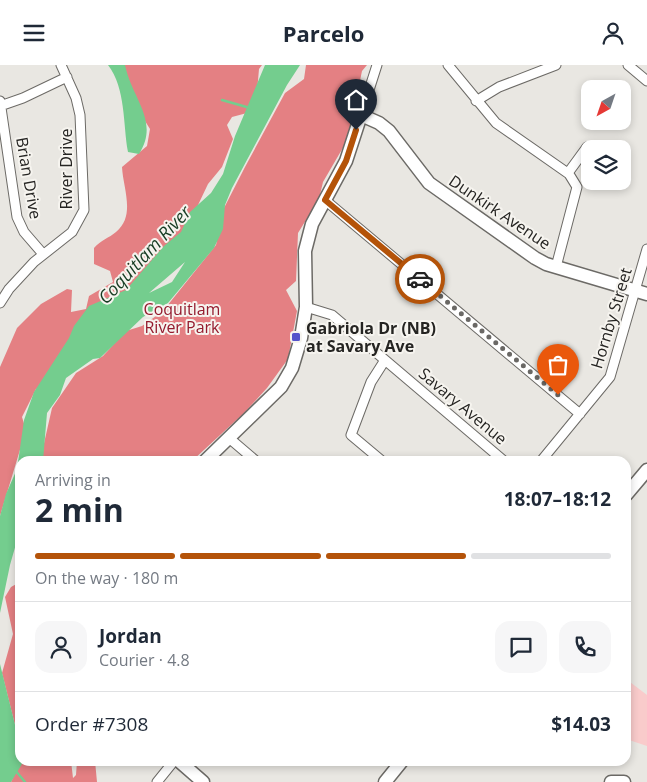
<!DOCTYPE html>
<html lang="en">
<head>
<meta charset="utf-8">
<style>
	body { margin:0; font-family:"Open Sans",sans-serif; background:#f6f6f7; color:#1f2937; height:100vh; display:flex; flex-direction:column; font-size:19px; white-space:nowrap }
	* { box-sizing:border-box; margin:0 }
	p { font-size:16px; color:#747a83 }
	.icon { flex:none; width:28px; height:28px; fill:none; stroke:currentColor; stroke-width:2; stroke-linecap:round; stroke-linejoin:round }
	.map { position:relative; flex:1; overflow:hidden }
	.panel { position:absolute; left:15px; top:391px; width:616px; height:310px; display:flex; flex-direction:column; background:#fff; border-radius:15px; box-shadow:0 2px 8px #0003 }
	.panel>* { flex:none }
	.needle { width:32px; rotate:220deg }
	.buttons { position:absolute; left:581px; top:15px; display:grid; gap:10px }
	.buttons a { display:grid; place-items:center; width:50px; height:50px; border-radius:10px; background:#fff; box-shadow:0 2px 8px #0003; font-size:25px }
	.pin { position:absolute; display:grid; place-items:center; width:42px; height:42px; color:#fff; margin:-51px -21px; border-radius:50% 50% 50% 0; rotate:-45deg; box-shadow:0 0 5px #0007 }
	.pin .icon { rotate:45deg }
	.courier { position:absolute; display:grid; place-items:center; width:50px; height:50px; margin:-25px; border:4px solid #b45309; border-radius:50%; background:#fff; color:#222; box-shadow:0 1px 6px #0007 }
	.summary em { font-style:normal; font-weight:700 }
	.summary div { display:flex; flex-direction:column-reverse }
	.summary { display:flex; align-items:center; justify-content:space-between; height:85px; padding:0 20px }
	h1 { font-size:32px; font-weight:700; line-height:38px }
	.bar { display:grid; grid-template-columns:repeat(4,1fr); gap:8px 5px; align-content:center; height:60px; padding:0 20px }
	.bar i { height:6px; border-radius:4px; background:#e0e1e3 }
	.bar .current { background:#b45309 }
	.bar p { grid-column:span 4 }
	.line { display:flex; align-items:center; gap:12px; padding:0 20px; border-top:1px solid #e0e1e3 }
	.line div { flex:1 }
	.round { display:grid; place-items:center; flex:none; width:52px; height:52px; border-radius:15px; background:#f6f6f7 }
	header { display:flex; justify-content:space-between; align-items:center; height:65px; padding:0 20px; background:#fff; font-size:22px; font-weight:700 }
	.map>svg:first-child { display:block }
</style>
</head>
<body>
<header><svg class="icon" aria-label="menu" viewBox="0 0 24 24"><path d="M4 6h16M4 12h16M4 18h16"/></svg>Parcelo<svg class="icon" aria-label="person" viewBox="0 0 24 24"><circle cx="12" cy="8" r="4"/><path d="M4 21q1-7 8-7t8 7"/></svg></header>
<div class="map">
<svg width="647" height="717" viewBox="0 0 647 717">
	<rect width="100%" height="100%" fill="#e9e7e2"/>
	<path fill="#f9cbcb" d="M626,614L647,630V681L626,674Z"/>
	<path fill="#e48083" d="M123,0H262L259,4L257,27L247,48L232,52L227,60L233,74L222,102L208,119L189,159L42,322L36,324L22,352L26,365L0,451V302L17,263L41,239L67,224L72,225L71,247L86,244L89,231L113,217L110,206L94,199V183C101,175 109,173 116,167C136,151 123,123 122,102L147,81L150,64L140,48Z
		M306,0H367L362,6L348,74L323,117L319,134L298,168L296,216L286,225L297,246L288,294L267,323L244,348L192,396H40L52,343L76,308L103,291L126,266L142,261L163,246L216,180L224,143L245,102L285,28L304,14Z
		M20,517V689L18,672L2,608L13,569L5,532L11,522Z
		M21,696H71L73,713L76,710L77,696H95L97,717H11Z"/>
	<path fill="#74cd8e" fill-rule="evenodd" d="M108,0H125C132,34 160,56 139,89L128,87C123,60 126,23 108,0Z
		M265,0H300L287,20L232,123L225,140L223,164L214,183L168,238L143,252L100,293L93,294L66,313L60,330L47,348L43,396H20V465L10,500L0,548V451L6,429L17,404L24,355L34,327L69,273L74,261L89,241L126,225L164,181L181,167L190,147L211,128L223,109L235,71ZM185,197L172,217L149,228Z
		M0,599L18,672L22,699L11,717H0Z"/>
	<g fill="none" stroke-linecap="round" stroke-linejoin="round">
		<path stroke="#74cd8e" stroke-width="2.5" d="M222,35L250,43
			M15,705L25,717"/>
		<g stroke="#6c6a66" stroke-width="11">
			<path id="street" d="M448,0L496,58L569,109L577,122L556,202
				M628,0L647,16
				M0,36L17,152L24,167L43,189
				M476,36L499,22L556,0
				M0,41L23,33L67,12
				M361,50L377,0
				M568,108L587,82
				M325,135L580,349
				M0,238L9,224L34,197L72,167L84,145L80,50L76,33L61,0
				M306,242L332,250L504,396
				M229,373L256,396
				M382,396L351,370L371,317L385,295
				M541,396L610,312L647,184
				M157,717L174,696"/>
		</g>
		<g stroke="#6c6a66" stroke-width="15">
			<path id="secondary" d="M205,396L281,322L292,303L301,273L306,242L305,186L312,159L346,96L361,50L379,58L389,66L429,118L535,193L546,199L647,229
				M626,430L647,405
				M179,696L203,717
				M385,717L402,696
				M611,717H624"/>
		</g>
		<use href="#street" stroke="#fff" stroke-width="9"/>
		<use href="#secondary" stroke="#fff" stroke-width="12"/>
	</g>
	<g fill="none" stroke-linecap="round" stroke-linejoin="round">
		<path stroke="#6a6865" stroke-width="5" stroke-dasharray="0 9" d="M420,214L558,330"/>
		<path stroke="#b45309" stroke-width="6" d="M356,65L346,96L325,135L420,214"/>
	</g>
	<rect fill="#5654cb" stroke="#f6f4ef" stroke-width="2" x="291" y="267" width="10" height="10" rx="2.5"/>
	<g text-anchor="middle" stroke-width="4" stroke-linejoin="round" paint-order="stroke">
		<g font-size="16" fill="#252422" stroke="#f6f4ef">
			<text transform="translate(66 104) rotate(-90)" y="6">River Drive</text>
			<text transform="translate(29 113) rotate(80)" y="6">Brian Drive</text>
			<text transform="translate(500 147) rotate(34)" y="6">Dunkirk Avenue</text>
			<text transform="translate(611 253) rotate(-73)" y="6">Hornby Street</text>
			<text transform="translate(463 341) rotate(40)" y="6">Savary Avenue</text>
		</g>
		<g font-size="16" fill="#941b2e" stroke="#f6f4ef">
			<text x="182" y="250">Coquitlam<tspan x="182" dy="18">River Park</tspan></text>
		</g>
		<g font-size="16" font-weight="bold" fill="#252422" stroke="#f6f4ef" text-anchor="start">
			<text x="306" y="269">Gabriola Dr (NB)<tspan x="306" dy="18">at Savary Ave</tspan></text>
		</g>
		<g font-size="18" font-style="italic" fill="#173c23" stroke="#f6f4ef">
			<text transform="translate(145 190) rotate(-47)" y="6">Coquitlam River</text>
		</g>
	</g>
</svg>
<div class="buttons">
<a><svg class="needle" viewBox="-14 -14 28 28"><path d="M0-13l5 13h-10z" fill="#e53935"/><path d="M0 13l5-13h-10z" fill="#747a83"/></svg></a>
<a><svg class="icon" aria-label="layers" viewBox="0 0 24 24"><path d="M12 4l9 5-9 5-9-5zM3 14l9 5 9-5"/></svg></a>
</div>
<div class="pin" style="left:558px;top:330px;background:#ea580c"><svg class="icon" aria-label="bag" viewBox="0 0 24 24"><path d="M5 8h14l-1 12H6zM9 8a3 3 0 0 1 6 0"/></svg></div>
<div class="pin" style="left:356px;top:65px;background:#1f2937"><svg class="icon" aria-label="home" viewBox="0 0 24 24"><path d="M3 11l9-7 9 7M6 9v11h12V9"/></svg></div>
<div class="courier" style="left:420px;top:214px"><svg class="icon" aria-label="car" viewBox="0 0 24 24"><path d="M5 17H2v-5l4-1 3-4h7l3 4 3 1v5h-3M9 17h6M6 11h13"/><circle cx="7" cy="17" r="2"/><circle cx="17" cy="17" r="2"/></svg></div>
<section class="panel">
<div class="summary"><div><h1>2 min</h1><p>Arriving in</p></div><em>18:07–18:12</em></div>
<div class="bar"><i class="current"></i><i class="current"></i><i class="current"></i><i></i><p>On the way · 180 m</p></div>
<div class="line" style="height:90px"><a class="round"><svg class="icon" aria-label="person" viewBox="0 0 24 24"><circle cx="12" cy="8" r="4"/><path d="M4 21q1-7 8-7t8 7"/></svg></a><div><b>Jordan</b><p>Courier · 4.8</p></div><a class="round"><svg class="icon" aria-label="chat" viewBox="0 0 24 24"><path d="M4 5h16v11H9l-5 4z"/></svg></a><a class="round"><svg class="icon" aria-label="phone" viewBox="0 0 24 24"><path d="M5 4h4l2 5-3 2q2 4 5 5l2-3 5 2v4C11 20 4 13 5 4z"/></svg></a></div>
<div class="line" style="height:65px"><div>Order #7308</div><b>$14.03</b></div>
</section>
</div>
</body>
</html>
